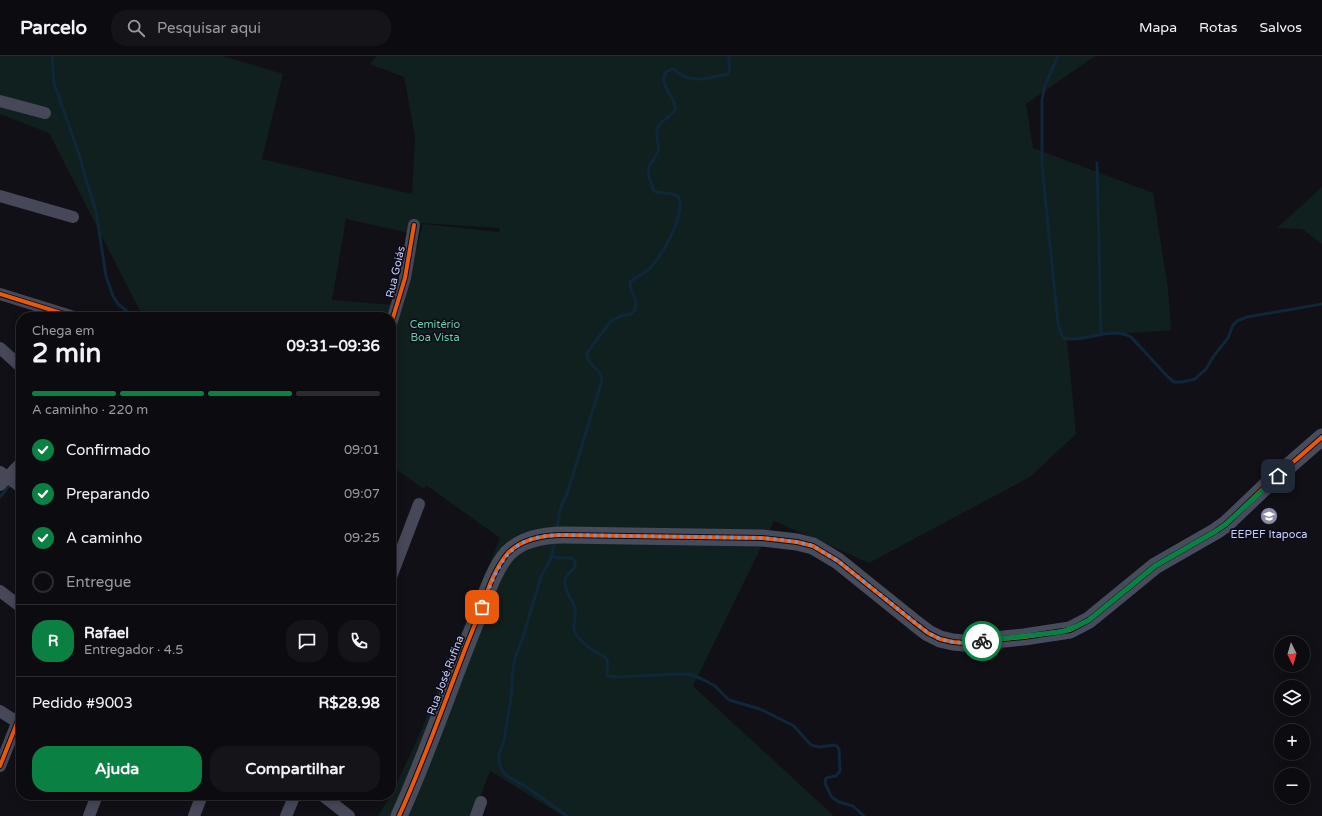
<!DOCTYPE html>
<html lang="pt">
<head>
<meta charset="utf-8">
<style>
	body { margin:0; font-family:"Varela Round",sans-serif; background:#151519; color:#f1f3f6; height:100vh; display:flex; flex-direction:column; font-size:15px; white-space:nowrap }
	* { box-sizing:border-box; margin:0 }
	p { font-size:13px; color:#9a9b9f }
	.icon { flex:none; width:22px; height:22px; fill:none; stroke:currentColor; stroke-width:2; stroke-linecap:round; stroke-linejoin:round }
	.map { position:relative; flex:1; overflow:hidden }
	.panel { position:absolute; left:16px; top:256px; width:380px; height:488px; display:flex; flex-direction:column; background:#0c0c10; border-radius:16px; box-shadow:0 2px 10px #0003,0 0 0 1px #2c2c30 }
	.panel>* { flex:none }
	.needle { width:26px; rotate:175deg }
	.buttons { position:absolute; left:1274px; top:580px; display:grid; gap:8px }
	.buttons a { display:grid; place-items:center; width:36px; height:36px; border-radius:50%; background:#0c0c10; box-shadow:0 2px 10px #0003,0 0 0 1px #2c2c30; font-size:20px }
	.pin { position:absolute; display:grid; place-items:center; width:34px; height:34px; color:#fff; margin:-17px; border-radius:8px; box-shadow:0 2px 6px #0006 }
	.courier { position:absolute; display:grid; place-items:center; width:40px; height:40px; margin:-20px; border:3px solid #0b8043; border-radius:50%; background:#fff; color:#222; box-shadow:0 1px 5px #0007 }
	.overview em { font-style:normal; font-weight:700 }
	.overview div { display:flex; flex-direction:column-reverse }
	.overview { display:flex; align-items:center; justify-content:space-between; height:68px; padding:0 16px }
	h1 { font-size:26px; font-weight:700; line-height:30px }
	.bar { display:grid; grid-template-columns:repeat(4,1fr); gap:6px 4px; align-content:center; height:48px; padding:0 16px }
	.bar i { height:5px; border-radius:3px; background:#2c2c30 }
	.bar .on { background:#0b8043 }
	.bar p { grid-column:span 4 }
	.line { display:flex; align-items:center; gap:10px; padding:0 16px; border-top:1px solid #2c2c30 }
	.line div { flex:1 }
	.round { display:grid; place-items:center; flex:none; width:42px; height:42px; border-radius:16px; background:#151519 }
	ol { padding:0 16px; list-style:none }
	li { display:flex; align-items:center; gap:12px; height:44px }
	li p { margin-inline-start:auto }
	li .icon { padding:4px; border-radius:50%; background:#0b8043; color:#fff; stroke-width:4 }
	li:last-child { color:#9a9b9f }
	li i { width:22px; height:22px; border:2px solid #2c2c30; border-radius:50% }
	.action { display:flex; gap:8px; margin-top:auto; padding:8px 16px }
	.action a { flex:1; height:46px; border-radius:16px; background:#0b8043; color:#fff; font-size:16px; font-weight:700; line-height:46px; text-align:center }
	.action a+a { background:#151519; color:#f1f3f6 }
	header { display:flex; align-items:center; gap:24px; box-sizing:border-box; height:56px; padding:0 20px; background:#0c0c10; border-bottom:1px solid #2c2c30 }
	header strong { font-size:19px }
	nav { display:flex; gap:22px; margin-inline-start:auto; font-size:14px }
	.search { width:280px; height:36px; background:#151519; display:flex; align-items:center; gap:10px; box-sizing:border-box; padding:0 14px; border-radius:16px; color:#9a9b9f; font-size:15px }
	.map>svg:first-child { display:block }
</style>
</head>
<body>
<header>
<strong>Parcelo</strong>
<div class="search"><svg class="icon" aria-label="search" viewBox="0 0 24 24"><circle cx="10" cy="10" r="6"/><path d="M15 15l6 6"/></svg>Pesquisar aqui</div>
<nav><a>Mapa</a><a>Rotas</a><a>Salvos</a></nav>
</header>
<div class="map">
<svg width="1322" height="760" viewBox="0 0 1322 760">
	<rect width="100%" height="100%" fill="#101016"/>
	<path fill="#10201e" d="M0,0H223L283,18L262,103L412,138L415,80L404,21L370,8L377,0H1095L1026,48L1033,92L1153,137L1168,233L1171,274L1067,282L1076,378L1030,421L869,507L774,465L693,630L834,760H563L490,715L473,760H378L391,739L418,682L500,482L426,429L424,433L391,410V281L423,168L499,176L500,172L419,167L414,178L346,163L332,244L393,249L391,261H143L49,77L0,58Z
		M1322,131V188L1302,173L1277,172Z"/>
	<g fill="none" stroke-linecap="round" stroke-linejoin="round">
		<path stroke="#0f2738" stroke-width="3" d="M52,0L54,27L80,101L85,121L96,155L106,220L113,240L118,248L128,256L132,261
			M1058,0L1045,29L1042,43V110L1058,268L1063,282C1082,287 1112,270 1131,281L1168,321L1174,326H1182L1195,323L1206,313L1213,301L1228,282L1233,269L1237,265L1247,261L1322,248
			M1097,107L1101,279
			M19,420L21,417
			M0,441L8,431
			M557,473L560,453L567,438L602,324C602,313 586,309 587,297L611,265L621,260L631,258L635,254L636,245L630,231V226C636,220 645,218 651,211C662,199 687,157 678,140C670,136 662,138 654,135C651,127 646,116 650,108C653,104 657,100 658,95C660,87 654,79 658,71C661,64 671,61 675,54C679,45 649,19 673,13C676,14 678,17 681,19C695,27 713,21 728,18L730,13L729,8V0
			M555,484L552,500L541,521L522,584L515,601L512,621V633L510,648L504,685L499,698V707L503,716L507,720L528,732L567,760
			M552,500L558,502H572L575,506V511C571,516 565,518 565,525C564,537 573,542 575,553C577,563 570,571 577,580C582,586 588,591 595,596C599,598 603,599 606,602C610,607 606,614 607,620L616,621L676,618H690L704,624L715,630L729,644L760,653L794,670L810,688L814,690L819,691L834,689L837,690L839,693L840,715L836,720L826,722L825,727L831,740L833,742L839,746L853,750L864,760"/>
		<path stroke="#464757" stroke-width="12" d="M0,45L45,57
			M0,140L73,161
			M0,238L74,261
			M391,268L405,222L414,169
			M0,292L21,311
			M0,416L21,431
			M0,429L21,407
			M391,521L419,448
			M0,535L21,551
			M0,655L17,666
			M0,710L21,657
			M322,739L349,760
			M89,760L97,739
			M194,760L202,739
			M286,760L295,739
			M476,760L481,746"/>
		<path stroke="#474c5d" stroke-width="17" d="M399,760C428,697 449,632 475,568C484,546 492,515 508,497C523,482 544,479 564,479L762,482L797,486L813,490L838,505L915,567L928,577L940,583L953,586L964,587L1024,581L1070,574L1089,564L1155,510L1216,475L1226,468L1267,429L1322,381"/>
		<g stroke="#0c0d1a" stroke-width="6">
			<path id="cycleway" d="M0,238L74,261
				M391,268L405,222L414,169
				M0,710L21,657
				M399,760C428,697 449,632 475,568C484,546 492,515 508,497C523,482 544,479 564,479L762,482L797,486L813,490L838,505L915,567L928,577L940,583L953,586L964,587L1024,581L1070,574L1089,564L1155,510L1216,475L1226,468L1267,429L1322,381"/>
		</g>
		<use href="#cycleway" stroke="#e8590c" stroke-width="4"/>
	</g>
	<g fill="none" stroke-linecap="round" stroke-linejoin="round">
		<path stroke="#8a8caa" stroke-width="4" stroke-dasharray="0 7.2" d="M482,551C500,504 508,479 564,479L762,482L782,484L797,486L813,490L838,505L928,577L940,583L953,586L964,587L982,585"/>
		<path stroke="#0b8043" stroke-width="5" d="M982,585L1060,576C1071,574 1079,569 1089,564L1155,510L1216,475L1226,468L1278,420"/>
	</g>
	<defs>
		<g id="school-disc" transform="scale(0.9)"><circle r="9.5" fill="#8a8caa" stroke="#0c0d1a"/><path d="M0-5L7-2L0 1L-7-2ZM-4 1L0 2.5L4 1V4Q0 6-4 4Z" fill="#fff"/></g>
	</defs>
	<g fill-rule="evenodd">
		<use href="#school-disc" x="1269" y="460"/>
	</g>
	<g text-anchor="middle" stroke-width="3.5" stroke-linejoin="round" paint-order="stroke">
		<g font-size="11" fill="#cbcefa" stroke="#0c0d1a">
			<text transform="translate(395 216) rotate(-77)" y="4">Rua Goiás</text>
			<text transform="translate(445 619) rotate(-69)" y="4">Rua José Rufina</text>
		</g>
		<g font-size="11" fill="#60d19f" stroke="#0c0d1a">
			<text x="435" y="272">Cemitério<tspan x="435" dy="13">Boa Vista</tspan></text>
		</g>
		<g font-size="11" fill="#cbcefa" stroke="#0c0d1a">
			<text x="1269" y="482">EEPEF Itapoca</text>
		</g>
	</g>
</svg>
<div class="buttons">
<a><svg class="needle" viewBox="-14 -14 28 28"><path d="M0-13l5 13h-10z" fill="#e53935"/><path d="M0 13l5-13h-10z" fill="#9a9b9f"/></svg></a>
<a><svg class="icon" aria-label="layers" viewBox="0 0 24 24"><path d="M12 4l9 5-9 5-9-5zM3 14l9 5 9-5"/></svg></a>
<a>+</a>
<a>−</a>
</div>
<div class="pin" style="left:482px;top:551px;background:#ea580c"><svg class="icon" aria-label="bag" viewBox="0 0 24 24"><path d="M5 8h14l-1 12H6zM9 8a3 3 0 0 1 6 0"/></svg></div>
<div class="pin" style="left:1278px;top:420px;background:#1f2937"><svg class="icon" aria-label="home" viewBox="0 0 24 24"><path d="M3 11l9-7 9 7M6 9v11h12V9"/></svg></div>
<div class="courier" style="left:982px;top:585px"><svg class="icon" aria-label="bike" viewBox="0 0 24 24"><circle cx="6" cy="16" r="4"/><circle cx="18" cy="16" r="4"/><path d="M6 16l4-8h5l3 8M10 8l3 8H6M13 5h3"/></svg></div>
<section class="panel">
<div class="overview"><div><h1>2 min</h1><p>Chega em</p></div><em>09:31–09:36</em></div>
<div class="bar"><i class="on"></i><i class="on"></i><i class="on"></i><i></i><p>A caminho · 220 m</p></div>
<ol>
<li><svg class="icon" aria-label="check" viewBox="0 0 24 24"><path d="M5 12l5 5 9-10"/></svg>Confirmado<p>09:01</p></li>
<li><svg class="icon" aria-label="check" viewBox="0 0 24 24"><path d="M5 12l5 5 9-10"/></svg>Preparando<p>09:07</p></li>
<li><svg class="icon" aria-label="check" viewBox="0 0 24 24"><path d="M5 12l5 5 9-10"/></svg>A caminho<p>09:25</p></li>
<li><i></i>Entregue</li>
</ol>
<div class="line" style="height:72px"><b class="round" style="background:#0b8043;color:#fff">R</b><div><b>Rafael</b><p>Entregador · 4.5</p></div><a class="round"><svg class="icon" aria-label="chat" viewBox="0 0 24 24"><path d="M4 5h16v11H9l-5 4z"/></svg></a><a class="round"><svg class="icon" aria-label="phone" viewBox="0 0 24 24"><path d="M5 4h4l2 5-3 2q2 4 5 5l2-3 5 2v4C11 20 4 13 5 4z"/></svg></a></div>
<div class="line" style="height:52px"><div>Pedido #9003</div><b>R$28.98</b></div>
<div class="action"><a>Ajuda</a><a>Compartilhar</a></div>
</section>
</div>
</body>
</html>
